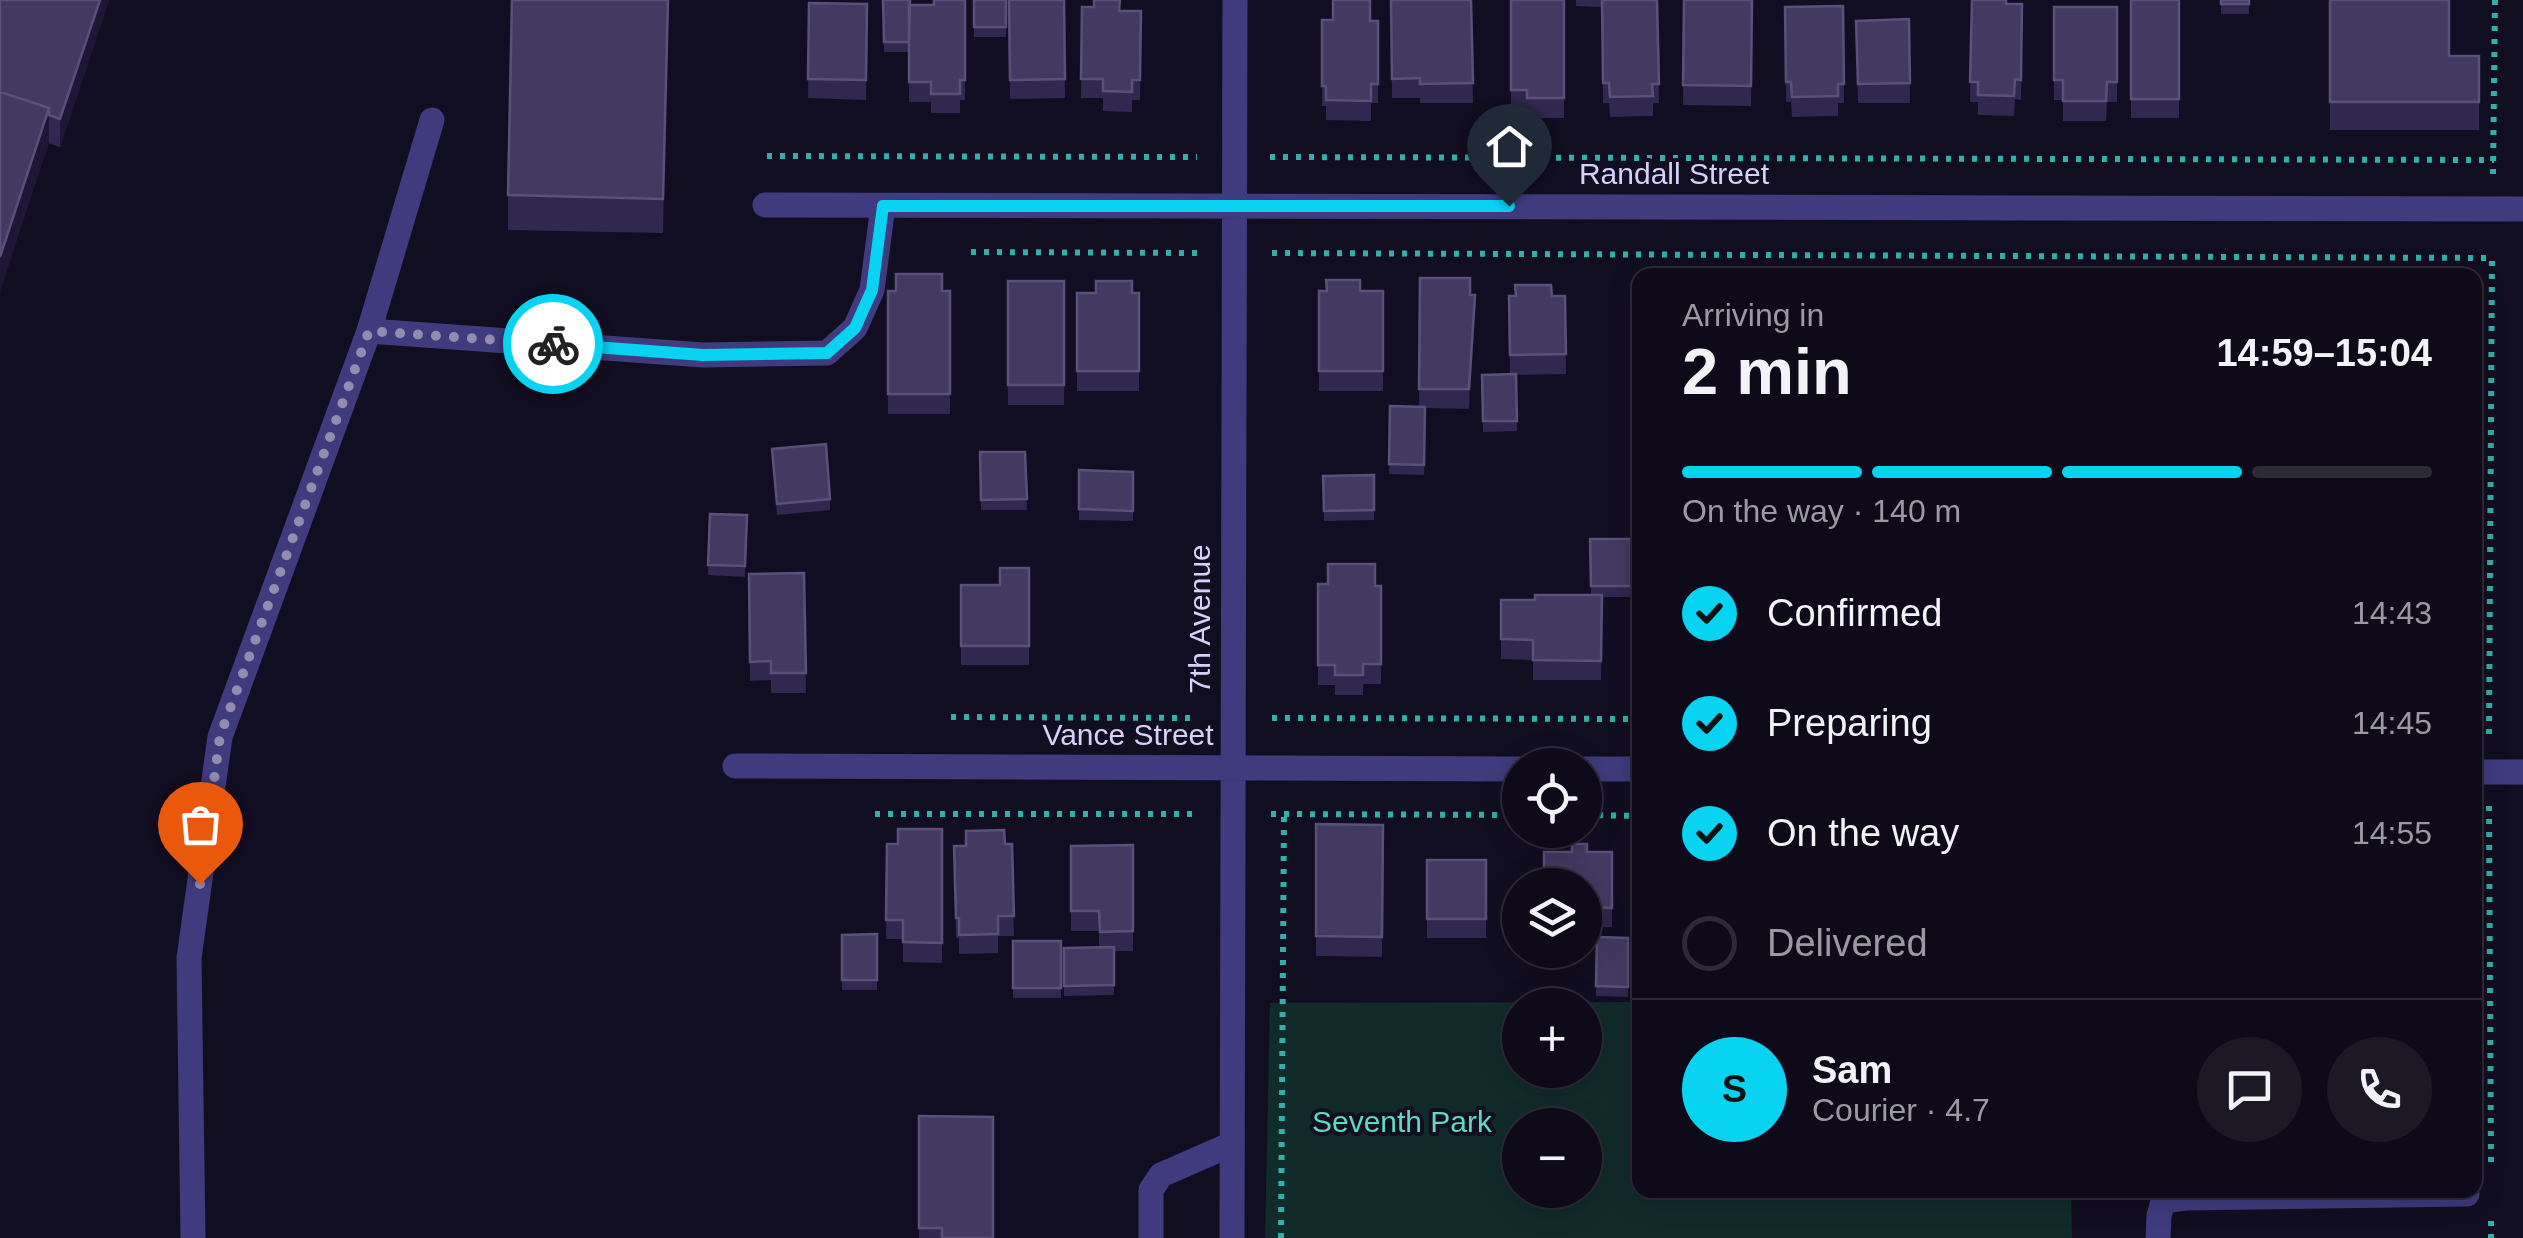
<!DOCTYPE html>
<html lang="en">
<head>
<meta charset="utf-8">
<style>
	body { margin:0; font-family:Arial,sans-serif; background:#1c1826; color:#f1f3f6; height:100vh; display:flex; flex-direction:column; font-size:38px; white-space:nowrap }
	* { box-sizing:border-box; margin:0 }
	p { font-size:32px; color:#9b9aa2 }
	.icon { flex:none; width:55px; height:55px; fill:none; stroke:currentColor; stroke-width:2; stroke-linecap:round; stroke-linejoin:round }
	.map { position:relative; flex:1; overflow:hidden }
	.side { position:absolute; left:1632px; top:268px; width:850px; height:930px; display:flex; flex-direction:column; background:#0e0a19; border-radius:20px; box-shadow:0 5px 25px #0003,0 0 0 2px #2e2b38 }
	.side>* { flex:none }
	.controls { position:absolute; left:1502px; top:748px; display:grid; gap:20px }
	.controls a { display:grid; place-items:center; width:100px; height:100px; border-radius:50%; background:#0e0a19; box-shadow:0 5px 25px #0003,0 0 0 2px #2e2b38; font-size:50px }
	.pin { position:absolute; display:grid; place-items:center; width:85px; height:85px; color:#fff; margin:-102px -42px; border-radius:50% 50% 50% 0; rotate:-45deg; box-shadow:0 0 10px #0007 }
	.pin .icon { rotate:45deg }
	.courier { position:absolute; display:grid; place-items:center; width:100px; height:100px; margin:-50px; border:8px solid #08d3f1; border-radius:50%; background:#fff; color:#222; box-shadow:0 2px 12px #0007 }
	.headline em { font-style:normal; font-weight:700 }
	.headline div { display:flex; flex-direction:column-reverse }
	.headline { display:flex; align-items:center; justify-content:space-between; height:170px; padding:0 50px }
	h1 { font-size:65px; font-weight:700; line-height:75px }
	.bar { display:grid; grid-template-columns:repeat(4,1fr); gap:15px 10px; align-content:center; height:120px; padding:0 50px }
	.bar i { height:12px; border-radius:8px; background:#2e2b38 }
	.bar .selected { background:#08d3f1 }
	.bar p { grid-column:span 4 }
	.line { display:flex; align-items:center; gap:25px; padding:0 50px; border-top:2px solid #2e2b38 }
	.line div { flex:1 }
	.round { display:grid; place-items:center; flex:none; width:105px; height:105px; border-radius:52px; background:#1c1826 }
	ol { padding:0 50px; list-style:none }
	li { display:flex; align-items:center; gap:30px; height:110px }
	li p { margin-inline-start:auto }
	li .icon { padding:10px; border-radius:50%; background:#08d3f1; color:#111; stroke-width:4 }
	li:last-child { color:#9b9aa2 }
	li i { width:55px; height:55px; border:5px solid #2e2b38; border-radius:50% }
	.map>svg:first-child { display:block }
</style>
</head>
<body>
<div class="map">
<svg width="2523" height="1238" viewBox="0 0 2523 1238">
	<rect width="100%" height="100%" fill="#120e21"/>
	<path fill="#112b2b" fill-rule="evenodd" d="M1640,1002V1190H2071L2072,1238H1265L1270,1003ZM1520,1005H1585V1070H1520ZM1520,1125H1585V1190H1520Z"/>
	<g fill="none" stroke-linecap="round" stroke-linejoin="round">
		<path stroke="#32afab" stroke-width="6" stroke-dasharray="5 8" stroke-linecap="butt" d="M767,156L1197,157
			M1270,157L2494,160
			M2493,174L2495,0
			M971,252L1199,253
			M1272,253L2492,258
			M951,717L1195,718
			M1272,718L1640,719
			M2489,734L2492,256
			M2489,806L2491,1164
			M875,814H1199
			M1271,814L1520,815
			M1585,815L1640,816
			M2491,1221V1238
			M1281,1238L1284,814"/>
		<path stroke="#3f3b7e" stroke-width="25" d="M369,331L703,355L827,353L855,328L872,290L883,206
			M1151,1238V1190L1161,1175L1232,1144
			M2158,1238L2159,1216L2163,1201L2185,1198L2467,1194"/>
		<path stroke="#3f3b7e" stroke-width="25" d="M765,205L2523,209
			M735,766L1520,769
			M1585,769H1640
			M2475,772H2523
			M193,1238L189,958L220,737L369,331L432,120
			M1232,1238L1235,0"/>
	</g>
	<path fill="#30284e" d="M0,0H109L60,147L48,143Z
		M668,0L663,233L508,230V195Z
		M883,0H926H910V5H934L965,0V100H960V113H931V102H909V52H884Z
		M974,0H1006V37H974Z
		M1009,0H1064L1065,98L1010,99Z
		M1391,0H1471L1473,103H1420V98H1392Z
		M1511,0H1564V118H1527V109H1511Z
		M1576,0H1657L1659,103H1653V116L1610,117L1609,103H1603L1602,7L1576,6Z
		M1684,0H1752L1751,106L1683,105Z
		M1972,0L2007,4H2022L2021,100L2015,99L2014,116L1978,115V102H1970Z
		M2131,0H2179V118H2131Z
		M2221,0H2249V14H2221Z
		M2330,0L2449,56H2479V130H2330Z
		M809,3L867,4L866,100L808,98Z
		M1843,6L1844,103H1838V116L1792,117L1791,102H1786L1785,7Z
		M1082,7H1094L1120,11H1141L1140,100H1132V112L1103,111V98H1081Z
		M2054,7H2117V102H2107L2106,121H2063V100H2054Z
		M1909,19L1910,103H1858L1856,21Z
		M1322,20L1378,21V103H1371V121L1326,120V106H1322Z
		M1420,278L1470,295L1475,314L1469,409L1425,408L1424,475L1389,474L1390,406L1419,407Z
		M1008,281H1064V405H1008Z
		M888,291H950V414H888Z
		M1319,291H1383V391H1319Z
		M1077,293H1139V391H1077Z
		M1509,296H1565L1566,374L1516,375L1517,431L1483,432L1482,375L1510,374Z
		M772,449L830,499V510L777,515Z
		M980,452H1025L1027,510H981Z
		M1079,470L1133,472V521L1079,520Z
		M1374,475V520L1324,521L1323,476Z
		M710,514L747,515L745,577L708,575Z
		M1590,539H1631V597H1602L1601,680H1533V660L1501,659V600H1535L1591,595Z
		M1029,568V665H961V585H1000Z
		M804,573L806,693H771V680L750,681L749,574Z
		M1318,584L1381,586V684H1363V695H1335V685H1318Z
		M1316,824L1383,825L1382,957L1316,956Z
		M942,829V963L903,962V939H886L887,844H898Z
		M1012,844L1014,936H998V953L959,954V938H956L954,846Z
		M1133,845V951H1114V995L1064,996V948H1099V931H1071V846Z
		M1587,852H1612V927H1585Z
		M1427,860H1486V938H1427Z
		M877,934V990H842V935Z
		M1597,937L1628,938V997L1596,996Z
		M1013,941H1061V998H1013Z
		M919,1116L993,1238H919Z"/>
	<path fill="#1d1634" d="M100,0H109L60,147V119Z
		M49,108V143L0,292V257Z
		M1475,295V314L1469,409V389Z"/>
	<path fill="#423a61" stroke="#595179" stroke-width="2.5" d="M0,0H100L60,119L49,115V108L0,92Z
		M512,0H668L663,199L508,195Z
		M883,0H910L909,42H884Z
		M934,0H965V80H960V94H931V82H909V5H934Z
		M974,0H1006V27H974Z
		M1009,0H1064L1065,79L1010,80Z
		M1094,0H1120L1119,11H1141L1140,80H1132V92L1103,91V79H1081L1082,7H1094Z
		M1333,0H1370V21H1378V84H1371V101L1326,100V86H1322V20H1333Z
		M1391,0H1471L1473,83L1420,84V78L1392,79Z
		M1511,0H1564V98H1527V90H1511Z
		M1602,0H1657L1659,84H1652L1653,96L1610,97L1609,83H1603Z
		M1684,0H1752L1751,86L1683,85Z
		M1972,0H2006V4H2022L2021,80L2015,79L2014,96L1978,95V82H1970Z
		M2131,0H2179V99H2131Z
		M2221,0H2249V4H2221Z
		M2330,0H2449V56H2479V102H2330Z
		M809,3L867,4L866,80L808,79Z
		M1843,6L1844,84H1838V96L1792,97L1791,82H1786L1785,7Z
		M2054,7H2117V82H2107L2106,101H2063V80H2054Z
		M1909,19L1910,83L1858,84L1856,21Z
		M0,92L49,108L0,257Z
		M2155,271L2208,272V275H2155Z
		M896,274H942V291H950V394H888V291H896Z
		M1420,278H1470V295H1475L1469,389H1419Z
		M1326,280H1360V291H1383V371H1319V291H1327Z
		M1008,281H1064V385H1008Z
		M1096,281H1132V293H1139V371H1077V293H1096Z
		M1515,285H1551L1552,296H1565L1566,354L1510,355L1509,296H1516Z
		M1516,374L1517,421H1483L1482,375Z
		M1390,406L1425,407L1424,465L1389,464Z
		M826,444L830,499L777,504L772,449Z
		M980,452H1025L1027,499L981,500Z
		M1079,470L1133,472V511L1079,509Z
		M1374,475V510L1324,511L1323,476Z
		M710,514L747,515L745,566L708,565Z
		M1590,539H1631V586H1591Z
		M1328,564H1375V586H1381V664H1363V675H1335V665H1318V584H1328Z
		M1000,568H1029V646H961V585H1000Z
		M804,573L806,673H771V661L750,662L749,574Z
		M1535,595H1602L1601,661L1533,660V640L1501,639V600H1535Z
		M1316,824L1383,825L1382,937L1316,936Z
		M898,829H942V943L903,942V920H886L887,844H898Z
		M1004,830L1005,844H1012L1014,916H998V934L959,935V918H956L954,846H966V831Z
		M1572,844H1587V852H1612V908L1585,907V885H1544V852H1572Z
		M1133,845V931L1100,932L1099,911H1071V846Z
		M1427,860H1486V919H1427Z
		M877,934V980H842V935Z
		M1597,937L1628,938V987L1596,986Z
		M1013,941H1061V988H1013Z
		M1114,947V985L1064,986V948Z
		M919,1116L993,1117V1238H942V1228H919Z"/>
	<g fill="none" stroke-linecap="round" stroke-linejoin="round">
		<path stroke="#918cb0" stroke-width="10" stroke-dasharray="0 18" d="M200,884L220,736L369,331L553,344"/>
		<path stroke="#08d3f1" stroke-width="12" d="M553,344L703,355L827,353L855,328L872,290L883,206H1509"/>
	</g>
	<g text-anchor="middle" stroke-width="8" stroke-linejoin="round" paint-order="stroke">
		<g font-size="30" fill="#d6d0fd" stroke="#120e21">
			<text x="1674" y="184">Randall Street</text>
			<text transform="translate(1200 619) rotate(-90)" y="10">7th Avenue</text>
			<text x="1128" y="745">Vance Street</text>
		</g>
		<g font-size="30" fill="#5edbbf" stroke="#120e21">
			<text x="1402" y="1132">Seventh Park</text>
		</g>
	</g>
</svg>
<div class="controls">
<a><svg class="icon" aria-label="locate" viewBox="0 0 24 24"><circle cx="12" cy="12" r="6"/><path d="M12 2v4M12 18v4M2 12h4M18 12h4"/></svg></a>
<a><svg class="icon" aria-label="layers" viewBox="0 0 24 24"><path d="M12 4l9 5-9 5-9-5zM3 14l9 5 9-5"/></svg></a>
<a>+</a>
<a>−</a>
</div>
<div class="pin" style="left:200px;top:884px;background:#ea580c"><svg class="icon" aria-label="bag" viewBox="0 0 24 24"><path d="M5 8h14l-1 12H6zM9 8a3 3 0 0 1 6 0"/></svg></div>
<div class="pin" style="left:1509px;top:206px;background:#1f2937"><svg class="icon" aria-label="home" viewBox="0 0 24 24"><path d="M3 11l9-7 9 7M6 9v11h12V9"/></svg></div>
<div class="courier" style="left:553px;top:344px"><svg class="icon" aria-label="bike" viewBox="0 0 24 24"><circle cx="6" cy="16" r="4"/><circle cx="18" cy="16" r="4"/><path d="M6 16l4-8h5l3 8M10 8l3 8H6M13 5h3"/></svg></div>
<section class="side">
<div class="headline"><div><h1>2 min</h1><p>Arriving in</p></div><em>14:59–15:04</em></div>
<div class="bar"><i class="selected"></i><i class="selected"></i><i class="selected"></i><i></i><p>On the way · 140 m</p></div>
<ol>
<li><svg class="icon" aria-label="check" viewBox="0 0 24 24"><path d="M5 12l5 5 9-10"/></svg>Confirmed<p>14:43</p></li>
<li><svg class="icon" aria-label="check" viewBox="0 0 24 24"><path d="M5 12l5 5 9-10"/></svg>Preparing<p>14:45</p></li>
<li><svg class="icon" aria-label="check" viewBox="0 0 24 24"><path d="M5 12l5 5 9-10"/></svg>On the way<p>14:55</p></li>
<li><i></i>Delivered</li>
</ol>
<div class="line" style="height:180px"><b class="round" style="background:#08d3f1;color:#111">S</b><div><b>Sam</b><p>Courier · 4.7</p></div><a class="round"><svg class="icon" aria-label="chat" viewBox="0 0 24 24"><path d="M4 5h16v11H9l-5 4z"/></svg></a><a class="round"><svg class="icon" aria-label="phone" viewBox="0 0 24 24"><path d="M5 4h4l2 5-3 2q2 4 5 5l2-3 5 2v4C11 20 4 13 5 4z"/></svg></a></div>
</section>
</div>
</body>
</html>
